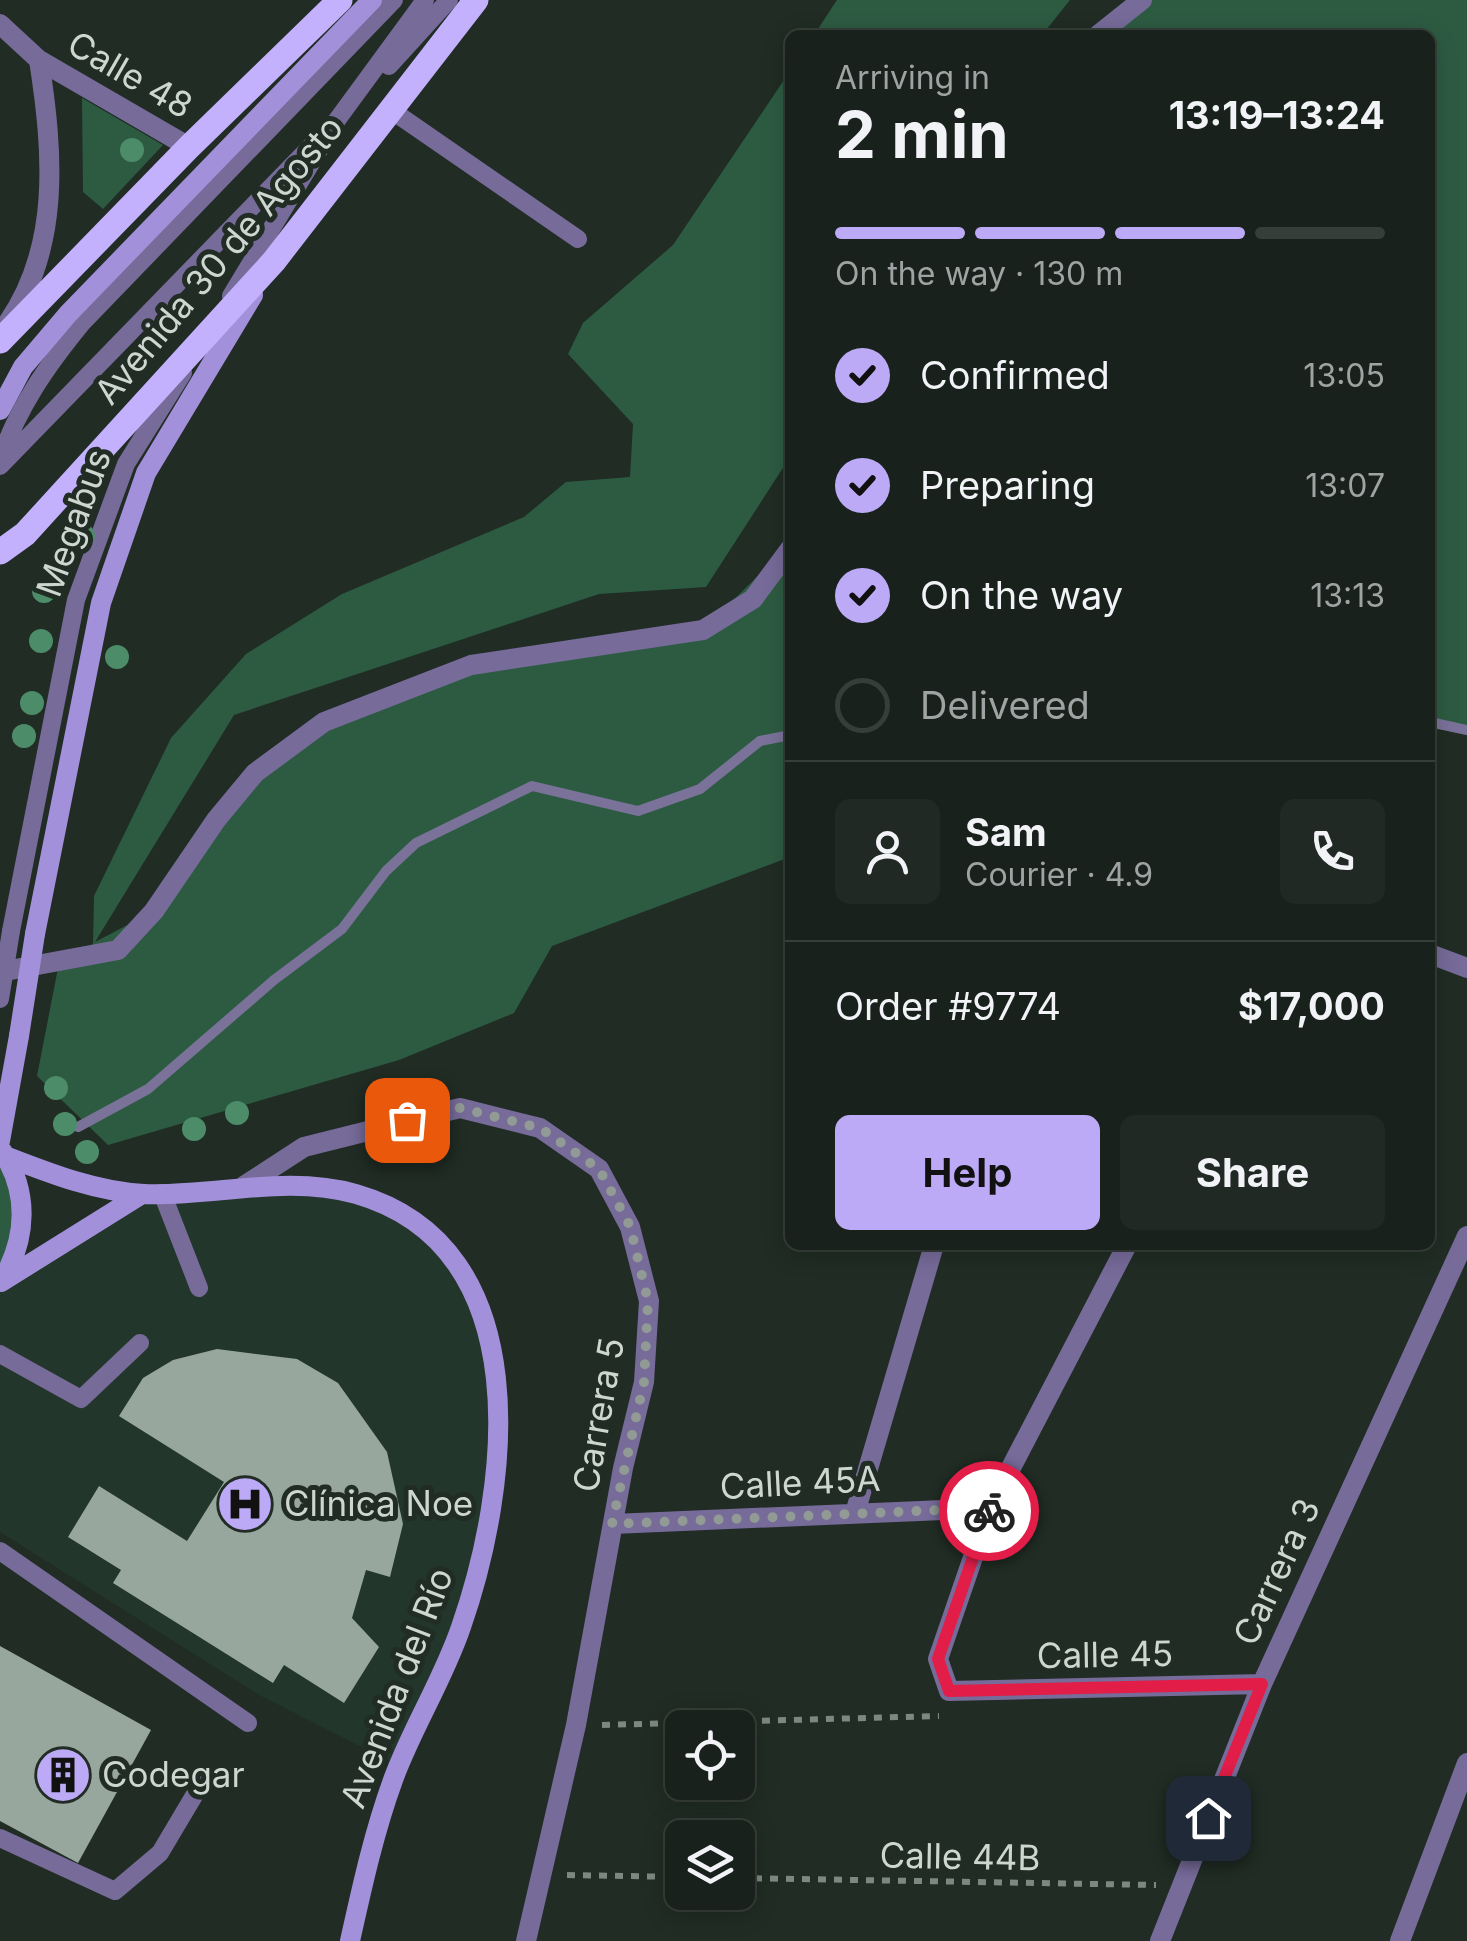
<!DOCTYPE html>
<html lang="en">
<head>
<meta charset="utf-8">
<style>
	body { margin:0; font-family:Inter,sans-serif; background:#212924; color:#f1f3f6; height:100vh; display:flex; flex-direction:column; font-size:38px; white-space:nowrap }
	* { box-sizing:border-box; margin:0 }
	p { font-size:32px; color:#9fa3a3 }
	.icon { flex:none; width:55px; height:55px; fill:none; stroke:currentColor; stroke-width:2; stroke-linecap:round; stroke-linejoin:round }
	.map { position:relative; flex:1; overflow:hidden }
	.details { position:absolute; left:785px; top:30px; width:650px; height:1220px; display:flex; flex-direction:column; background:#18211b; border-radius:15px; box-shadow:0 5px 25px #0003,0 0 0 2px #363e3a }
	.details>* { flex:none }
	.controls { position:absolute; left:665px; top:1710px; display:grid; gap:20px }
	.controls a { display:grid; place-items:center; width:90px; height:90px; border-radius:15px; background:#18211b; box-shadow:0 5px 25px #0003,0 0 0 2px #363e3a; font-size:50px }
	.pin { position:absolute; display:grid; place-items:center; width:85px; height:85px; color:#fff; margin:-42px; border-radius:20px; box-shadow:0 5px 15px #0006 }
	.courier { position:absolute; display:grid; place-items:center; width:100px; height:100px; margin:-50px; border:8px solid #e11d48; border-radius:50%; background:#fff; color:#222; box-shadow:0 2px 12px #0007 }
	.headline em { font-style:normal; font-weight:700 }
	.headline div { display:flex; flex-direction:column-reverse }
	.headline { display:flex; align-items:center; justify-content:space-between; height:170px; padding:0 50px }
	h1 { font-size:65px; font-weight:700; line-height:75px }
	.bar { display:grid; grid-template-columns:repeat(4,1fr); gap:15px 10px; align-content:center; height:120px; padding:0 50px }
	.bar i { height:12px; border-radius:8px; background:#363e3a }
	.bar .on { background:#bcaaf6 }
	.bar p { grid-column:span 4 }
	.line { display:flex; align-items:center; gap:25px; padding:0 50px; border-top:2px solid #363e3a }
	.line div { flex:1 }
	.round { display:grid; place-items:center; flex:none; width:105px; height:105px; border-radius:15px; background:#212924 }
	ol { padding:0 50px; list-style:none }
	li { display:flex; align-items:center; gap:30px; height:110px }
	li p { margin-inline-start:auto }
	li .icon { padding:10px; border-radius:50%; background:#bcaaf6; color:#111; stroke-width:4 }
	li:last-child { color:#9fa3a3 }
	li i { width:55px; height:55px; border:5px solid #363e3a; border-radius:50% }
	.button { display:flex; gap:20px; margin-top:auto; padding:20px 50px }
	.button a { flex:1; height:115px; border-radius:15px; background:#bcaaf6; color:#111; font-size:40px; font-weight:700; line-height:115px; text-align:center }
	.button a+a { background:#212924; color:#f1f3f6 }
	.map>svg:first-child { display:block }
</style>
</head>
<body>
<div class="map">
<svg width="1467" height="1941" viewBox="0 0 1467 1941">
	<rect width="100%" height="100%" fill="#202c24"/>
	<path fill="#23362b" d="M355,1193L457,1262L497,1372L474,1587L399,1766L259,1695L0,1532V1285L142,1194Z"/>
	<path fill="#2d5b42" d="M837,0H1070L1042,35H814Z
		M1141,0H1467V730L1430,729V35H1098Z
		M790,71V457L706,587L599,594L234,715L95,942L154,911L242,789L347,713L471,665L703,630L790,544V857L552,946L514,1013L399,1060L108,1145L37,1076L59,963L93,944L94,896L171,738L246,654L342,594L524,517L566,482L630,477L633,424L568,354L583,323L673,245Z
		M82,98L163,145L103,209L83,192Z
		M0,1148L21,1192L0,1285Z"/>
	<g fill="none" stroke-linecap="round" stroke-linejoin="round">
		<path stroke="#7b729a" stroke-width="10" d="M1430,722L1467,730
			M78,1127L148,1089L274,980L342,929L386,871L416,843L532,786L638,811L700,789L760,741L790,735"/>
	</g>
	<path fill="#98a79e" d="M217,1349L297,1359L338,1383L387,1452L403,1524L390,1577L366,1570L352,1618L379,1647L344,1703L284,1665L273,1683L113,1583L121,1570L68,1537L99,1486L187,1541L224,1482L119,1416L143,1378L173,1360Z
		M0,1646L151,1730L78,1863L0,1821Z"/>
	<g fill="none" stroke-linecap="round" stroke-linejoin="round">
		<path stroke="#7e8882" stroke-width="6" stroke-dasharray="8 8" stroke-linecap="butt" d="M602,1725L939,1716
			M567,1875L682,1877
			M738,1878L1156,1885"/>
		<path stroke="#766b99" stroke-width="18" d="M389,66L449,0
			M391,110L578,239
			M231,296L337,120L425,0
			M0,459C19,406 46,367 82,323L394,0
			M0,466L315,142
			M11,931L76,600L126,464L183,373
			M162,1193L199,1288
			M0,1354L81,1399L140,1343
			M0,1551L248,1723
			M0,1838L115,1891L160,1853L207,1774"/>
		<path stroke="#766b99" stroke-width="20" d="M1430,954L1467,968
			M244,1186L304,1147L460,1108L540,1128L599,1169L630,1227L649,1301L644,1382L623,1468L576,1725L526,1941
			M1127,1245L990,1508L938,1659L949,1691L1262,1684
			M855,1513L934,1245
			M613,1524L990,1508
			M1160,1941L1262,1684L1467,1236
			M1400,1941L1467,1763"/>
		<path stroke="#766b99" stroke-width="20" d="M0,24L39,60L189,147
			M1098,35L1142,0
			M4,328C62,250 53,151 39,60
			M0,972L118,950L154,911L216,820L255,773L324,722L471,665L703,630L753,599L790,549"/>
		<path stroke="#a291da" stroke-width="20" d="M0,410L23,367L68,314L372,0
			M35,934L101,603L146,473L253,295
			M0,1141L19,1036
			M2,1151C29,1192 27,1237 3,1279
			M5,1156C49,1173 97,1192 144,1194C214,1197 286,1174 356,1194C540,1247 510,1487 461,1627C443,1680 412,1728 393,1780C374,1832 362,1887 350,1941
			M1,1282L142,1194"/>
		<path stroke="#c3b1fd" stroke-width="25" d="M0,341L189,147L340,0
			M0,552L25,534L274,261L476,0"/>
		<path stroke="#766b99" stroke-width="18" d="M0,999L11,931"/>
		<path stroke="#a291da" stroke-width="20" d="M19,1036L35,934"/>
	</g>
	<g fill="#4d8c69">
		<circle cx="132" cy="150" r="12"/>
		<circle cx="83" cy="536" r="12"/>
		<circle cx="44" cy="591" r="12"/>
		<circle cx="41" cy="641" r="12"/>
		<circle cx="117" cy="657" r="12"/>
		<circle cx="32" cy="703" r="12"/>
		<circle cx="24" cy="736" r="12"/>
		<circle cx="56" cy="1088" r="12"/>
		<circle cx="237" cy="1113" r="12"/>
		<circle cx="65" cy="1124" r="12"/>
		<circle cx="194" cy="1129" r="12"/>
		<circle cx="87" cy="1152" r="12"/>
	</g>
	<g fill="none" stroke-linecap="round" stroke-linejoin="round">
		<path stroke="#919a94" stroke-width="10" stroke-dasharray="0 18" d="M407,1120L460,1108L540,1128L599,1169L630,1226L648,1301L644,1382L612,1524L990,1508L989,1511"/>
		<path stroke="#e11d48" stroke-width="12" d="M989,1511L938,1659L949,1691L1262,1684L1208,1818"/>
	</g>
	<defs>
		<g id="hospital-disc" transform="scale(2.875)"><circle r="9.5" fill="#bcaaf6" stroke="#202c24"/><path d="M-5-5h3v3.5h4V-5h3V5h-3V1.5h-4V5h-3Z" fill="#111"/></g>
		<g id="building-disc" transform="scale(2.875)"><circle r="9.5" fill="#bcaaf6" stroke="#202c24"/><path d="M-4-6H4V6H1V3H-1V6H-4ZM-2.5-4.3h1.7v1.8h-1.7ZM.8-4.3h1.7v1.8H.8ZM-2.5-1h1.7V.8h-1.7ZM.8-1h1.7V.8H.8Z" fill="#111"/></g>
	</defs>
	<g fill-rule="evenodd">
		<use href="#hospital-disc" x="245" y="1504"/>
		<use href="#building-disc" x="63" y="1775"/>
	</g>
	<g text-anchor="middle" stroke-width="10" stroke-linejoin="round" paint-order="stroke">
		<g font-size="35" fill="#ced6d1" stroke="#202c24">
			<text transform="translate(130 75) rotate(30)" y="12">Calle 48</text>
			<text transform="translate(219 260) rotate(-50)" y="12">Avenida 30 de Agosto</text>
			<text transform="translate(74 523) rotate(-70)" y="12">Megabus</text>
			<text transform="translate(599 1415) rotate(-80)" y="12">Carrera 5</text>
			<text transform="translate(800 1483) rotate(-3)" y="12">Calle 45A</text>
			<text transform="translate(1277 1572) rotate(-65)" y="12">Carrera 3</text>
			<text transform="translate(1105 1655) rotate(-1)" y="12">Calle 45</text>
			<text transform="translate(397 1688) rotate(-69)" y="12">Avenida del Río</text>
			<text transform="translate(960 1857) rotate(1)" y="12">Calle 44B</text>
		</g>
		<g font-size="35" fill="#ced6d1" stroke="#202c24" text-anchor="start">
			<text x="284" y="1516">Clínica Noe</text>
			<text x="102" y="1787">Codegar</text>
		</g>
	</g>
</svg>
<div class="controls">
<a><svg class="icon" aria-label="locate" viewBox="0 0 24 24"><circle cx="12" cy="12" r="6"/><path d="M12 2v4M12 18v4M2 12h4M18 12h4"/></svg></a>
<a><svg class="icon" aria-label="layers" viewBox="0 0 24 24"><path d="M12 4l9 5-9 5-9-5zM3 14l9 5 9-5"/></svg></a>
</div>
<div class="pin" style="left:407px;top:1120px;background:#ea580c"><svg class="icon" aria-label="bag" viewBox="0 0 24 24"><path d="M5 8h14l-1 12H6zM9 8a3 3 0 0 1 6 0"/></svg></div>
<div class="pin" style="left:1208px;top:1818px;background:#1f2937"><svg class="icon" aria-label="home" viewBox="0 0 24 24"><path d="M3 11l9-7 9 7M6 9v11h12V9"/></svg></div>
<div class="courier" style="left:989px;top:1511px"><svg class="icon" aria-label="bike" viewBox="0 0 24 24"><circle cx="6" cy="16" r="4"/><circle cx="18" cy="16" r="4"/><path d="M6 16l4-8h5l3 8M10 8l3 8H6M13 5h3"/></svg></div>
<section class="details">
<div class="headline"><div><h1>2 min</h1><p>Arriving in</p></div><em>13:19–13:24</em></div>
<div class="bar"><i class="on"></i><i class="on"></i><i class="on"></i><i></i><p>On the way · 130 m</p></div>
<ol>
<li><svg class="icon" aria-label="check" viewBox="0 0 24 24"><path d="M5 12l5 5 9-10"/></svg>Confirmed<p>13:05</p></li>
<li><svg class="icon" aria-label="check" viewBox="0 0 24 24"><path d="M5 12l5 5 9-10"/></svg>Preparing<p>13:07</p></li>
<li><svg class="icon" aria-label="check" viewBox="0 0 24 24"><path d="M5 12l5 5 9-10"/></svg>On the way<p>13:13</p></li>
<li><i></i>Delivered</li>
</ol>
<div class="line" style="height:180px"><a class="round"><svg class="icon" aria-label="person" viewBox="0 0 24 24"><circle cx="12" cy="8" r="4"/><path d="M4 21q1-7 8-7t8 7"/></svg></a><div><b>Sam</b><p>Courier · 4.9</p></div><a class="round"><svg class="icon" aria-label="phone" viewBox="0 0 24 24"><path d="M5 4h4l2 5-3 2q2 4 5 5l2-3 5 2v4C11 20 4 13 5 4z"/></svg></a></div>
<div class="line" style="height:130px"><div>Order #9774</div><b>$17,000</b></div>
<div class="button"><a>Help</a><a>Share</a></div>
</section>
</div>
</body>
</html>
